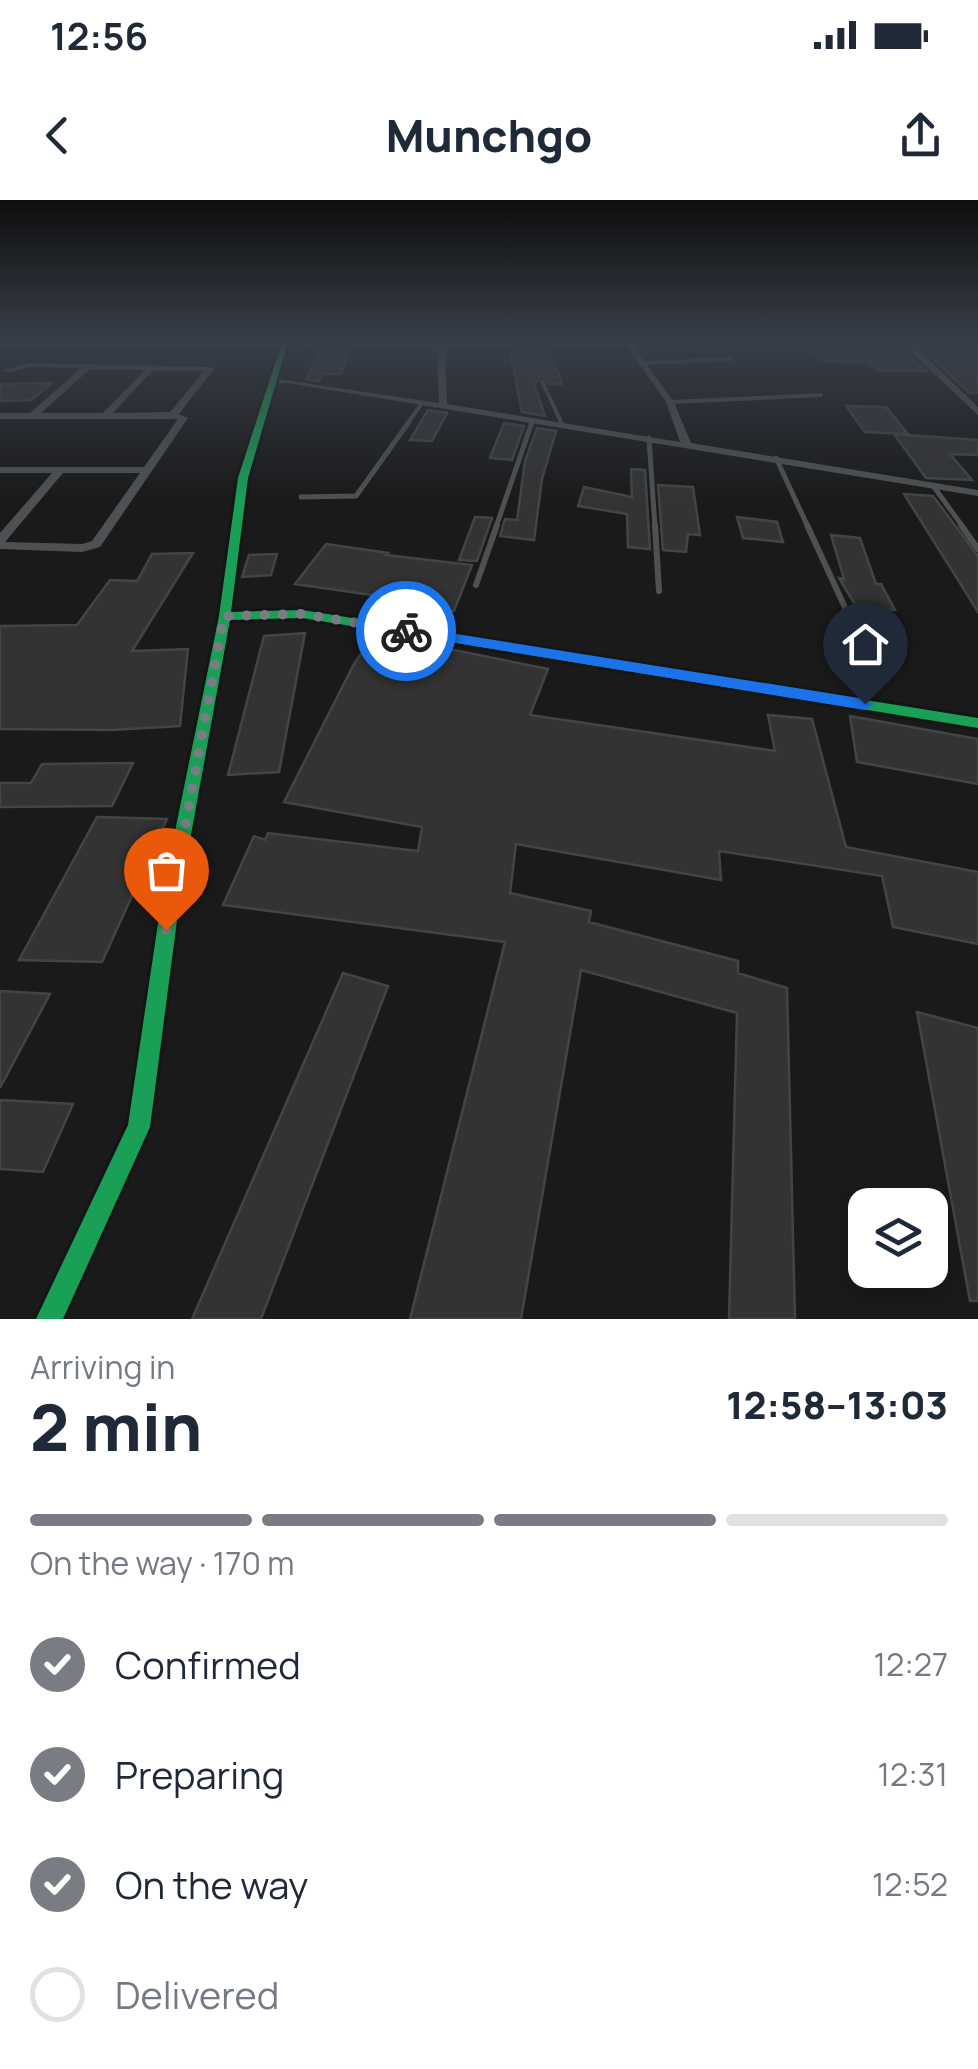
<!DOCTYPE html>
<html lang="en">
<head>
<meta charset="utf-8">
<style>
	body { margin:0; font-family:Manrope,sans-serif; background:#f6f6f7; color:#1f2937; height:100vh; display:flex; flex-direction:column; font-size:38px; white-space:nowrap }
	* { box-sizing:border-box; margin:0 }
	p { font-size:32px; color:#747a83 }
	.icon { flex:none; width:55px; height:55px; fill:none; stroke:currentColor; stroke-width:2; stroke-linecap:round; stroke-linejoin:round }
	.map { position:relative; height:1119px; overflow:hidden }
	.side { display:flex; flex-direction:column; background:#fff; flex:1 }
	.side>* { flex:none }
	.controls { position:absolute; left:848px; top:988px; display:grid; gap:20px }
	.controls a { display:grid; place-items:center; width:100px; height:100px; border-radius:20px; background:#fff; box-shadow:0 5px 15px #0003; font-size:50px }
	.pin { position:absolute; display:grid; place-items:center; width:85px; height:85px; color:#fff; margin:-102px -42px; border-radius:50% 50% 50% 0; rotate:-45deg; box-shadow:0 0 10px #0007 }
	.pin .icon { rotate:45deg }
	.courier { position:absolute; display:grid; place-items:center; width:100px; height:100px; margin:-50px; border:8px solid #1a73e8; border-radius:50%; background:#fff; color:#222; box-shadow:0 2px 12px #0007 }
	.headline em { font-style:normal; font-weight:800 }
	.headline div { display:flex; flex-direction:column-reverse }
	.headline { display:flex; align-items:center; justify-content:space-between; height:170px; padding:0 30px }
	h1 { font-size:65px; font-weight:800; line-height:75px }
	.bar { display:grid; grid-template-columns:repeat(4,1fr); gap:15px 10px; align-content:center; height:120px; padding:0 30px }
	.bar i { height:12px; border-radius:8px; background:#e0e1e3 }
	.bar .selected { background:#797d83 }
	.bar p { grid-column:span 4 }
	ol { padding:0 30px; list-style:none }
	li { display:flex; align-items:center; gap:30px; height:110px }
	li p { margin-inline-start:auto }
	li .icon { padding:10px; border-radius:50%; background:#797d83; color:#fff; stroke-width:4 }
	li:last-child { color:#747a83 }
	li i { width:55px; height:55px; border:5px solid #e0e1e3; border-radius:50% }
	.status { display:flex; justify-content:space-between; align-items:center; height:70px; padding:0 50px; background:#fff; direction:ltr }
	.status svg { height:28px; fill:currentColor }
	header { display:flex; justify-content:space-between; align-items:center; height:130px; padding:0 30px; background:#fff; font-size:45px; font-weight:800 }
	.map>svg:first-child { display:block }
</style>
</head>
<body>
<div class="status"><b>12:56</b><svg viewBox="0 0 49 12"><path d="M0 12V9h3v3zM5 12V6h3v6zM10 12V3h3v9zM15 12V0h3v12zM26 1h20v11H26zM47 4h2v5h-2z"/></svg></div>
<header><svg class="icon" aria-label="back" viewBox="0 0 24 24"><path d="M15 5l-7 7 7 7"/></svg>Munchgo<svg class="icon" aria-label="share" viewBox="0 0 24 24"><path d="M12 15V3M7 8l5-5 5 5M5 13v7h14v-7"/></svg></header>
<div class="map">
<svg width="978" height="1119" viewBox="0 0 978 1119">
	<rect width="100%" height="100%" fill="#1a1a1a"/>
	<path fill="#333334" stroke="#424546" stroke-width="2.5" d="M913,142L916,144L907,148L908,155L926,171L877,170L868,162L824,161L805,146Z
		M325,150H349L341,174H321L319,181L306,179L319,152Z
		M510,151H546L558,172L562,184H549L542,175L534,184L545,216L522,212Z
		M925,151H971L978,155V193H969Z
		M52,183L31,200L0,201V184Z
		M846,206L886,207L908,234L865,232Z
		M428,210L447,213L432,241L410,240Z
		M504,223L524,226L512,260L490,258Z
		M537,228L556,231L542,279L534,340L500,336L505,319L517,320L525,261Z
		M894,234L978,240V255L950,254L972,280L926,278Z
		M631,269L645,270L650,349L628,347L627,314L578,306L584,287L632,297Z
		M658,285L693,287L700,335L688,334L686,352L663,350Z
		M904,294L933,296L978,356V412Z
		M475,317L492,318L477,361L459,360Z
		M737,317L777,322L783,342L743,338Z
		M831,335L860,338L876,384H881L895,410L857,408L839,378L844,379Z
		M326,344L388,353L386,355L472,365L454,411L383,402L386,397L295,384Z
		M193,353L132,451L188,449L180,526L112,530L0,529V426L77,425L110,380L137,381L152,354Z
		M277,354L271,375L242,377L249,355Z
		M305,433L279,572L228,575L264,436Z
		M375,434L548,469L530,515L775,551L768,515L812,519L846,647L978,672V744L893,727L882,676L719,651L721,680L516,644L510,693L591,711L589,722L738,761V773L787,788L795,1119H729L737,813L581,770L521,1119H410L505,742L223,705L254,636L265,640L268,633L418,651L422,627L284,602L354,464Z
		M850,516L978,539V584L857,562Z
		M133,563L112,606L0,607V583H31L42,564Z
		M97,617L167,619L102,762L19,760Z
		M343,773L388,786L261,1119H192Z
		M0,791L50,794L0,888Z
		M917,812L978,828V1101H970Z
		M0,900L73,904L43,972L0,969Z"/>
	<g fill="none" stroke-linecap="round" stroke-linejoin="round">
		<path stroke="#4e5153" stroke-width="4" d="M0,146H283
			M645,163L732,159
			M542,181L562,224
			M670,202L821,195
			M407,224L422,203"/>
		<path stroke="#4e5153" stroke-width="5" d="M649,238L655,327
			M776,258L808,327
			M934,287L963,327
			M301,297L356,296L409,222
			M496,327L532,222"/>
		<path stroke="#4e5153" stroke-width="6" d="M655,325L659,391
			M807,325L854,427
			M961,325L978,349
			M476,385L497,325"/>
		<path fill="#4e5153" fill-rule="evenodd" d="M281,142H666L634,146L674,202L691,243L978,290V296L287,183L276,184L248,278L233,411L302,410L978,517V529L302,418L231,420L182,690L152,927L65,1119H33L126,925L162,690L218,416L238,278ZM288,145L437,148L439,203L278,179ZM627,146L666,202L680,242L447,204L445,148Z
			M964,142L978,146V151Z
			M911,148H917L978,207V215L911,152Z
			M30,163L210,167L214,169L179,214L188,218L100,347L82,352L0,349V333L52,273H0V267H144L178,219H0V213H30L81,168L30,167L8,172L4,170ZM90,169L145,170L103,213H41ZM153,170L204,171L170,212L113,213ZM63,273H140L92,341L82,344L5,342Z"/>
		<g stroke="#141516" stroke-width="6">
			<path id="cycleway" d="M282,142H288L248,278L231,412L302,410L978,518V528L302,418L230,420L181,690L150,927L63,1119H36L128,925L163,690L219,416L238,278Z"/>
		</g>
		<use href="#cycleway" fill="#1a9f57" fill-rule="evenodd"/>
	</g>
	<linearGradient id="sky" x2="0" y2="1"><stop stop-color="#0e0e0e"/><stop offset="0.47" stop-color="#383e49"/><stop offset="1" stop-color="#383e49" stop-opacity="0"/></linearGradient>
	<rect width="978" height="299" fill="url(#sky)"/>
	<path fill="#1a73e8" d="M406,426L865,499L873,504L865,510L401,434L399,431Z"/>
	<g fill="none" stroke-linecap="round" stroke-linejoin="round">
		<path stroke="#797d83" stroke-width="10" stroke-dasharray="0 18" d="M166,730L224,416L302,414L406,431"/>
	</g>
</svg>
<div class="controls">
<a><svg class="icon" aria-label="layers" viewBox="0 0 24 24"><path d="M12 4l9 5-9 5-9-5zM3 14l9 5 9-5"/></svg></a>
</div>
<div class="pin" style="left:166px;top:730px;background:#ea580c"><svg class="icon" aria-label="bag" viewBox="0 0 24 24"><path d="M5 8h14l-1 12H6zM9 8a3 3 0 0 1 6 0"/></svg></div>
<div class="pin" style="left:865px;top:504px;background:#1f2937"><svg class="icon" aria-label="home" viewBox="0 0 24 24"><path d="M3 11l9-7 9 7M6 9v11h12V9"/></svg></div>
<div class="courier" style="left:406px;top:431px"><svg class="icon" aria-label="bike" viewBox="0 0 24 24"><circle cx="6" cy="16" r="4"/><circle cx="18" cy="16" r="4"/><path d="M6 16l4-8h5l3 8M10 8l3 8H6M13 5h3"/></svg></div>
</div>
<section class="side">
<div class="headline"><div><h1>2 min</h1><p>Arriving in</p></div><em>12:58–13:03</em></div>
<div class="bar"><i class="selected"></i><i class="selected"></i><i class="selected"></i><i></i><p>On the way · 170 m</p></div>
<ol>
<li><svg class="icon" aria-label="check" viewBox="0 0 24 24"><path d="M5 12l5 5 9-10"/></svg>Confirmed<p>12:27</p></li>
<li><svg class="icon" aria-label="check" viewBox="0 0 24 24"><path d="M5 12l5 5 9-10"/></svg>Preparing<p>12:31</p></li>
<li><svg class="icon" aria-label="check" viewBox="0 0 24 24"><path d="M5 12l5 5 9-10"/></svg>On the way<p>12:52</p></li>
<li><i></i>Delivered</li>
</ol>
</section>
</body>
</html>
